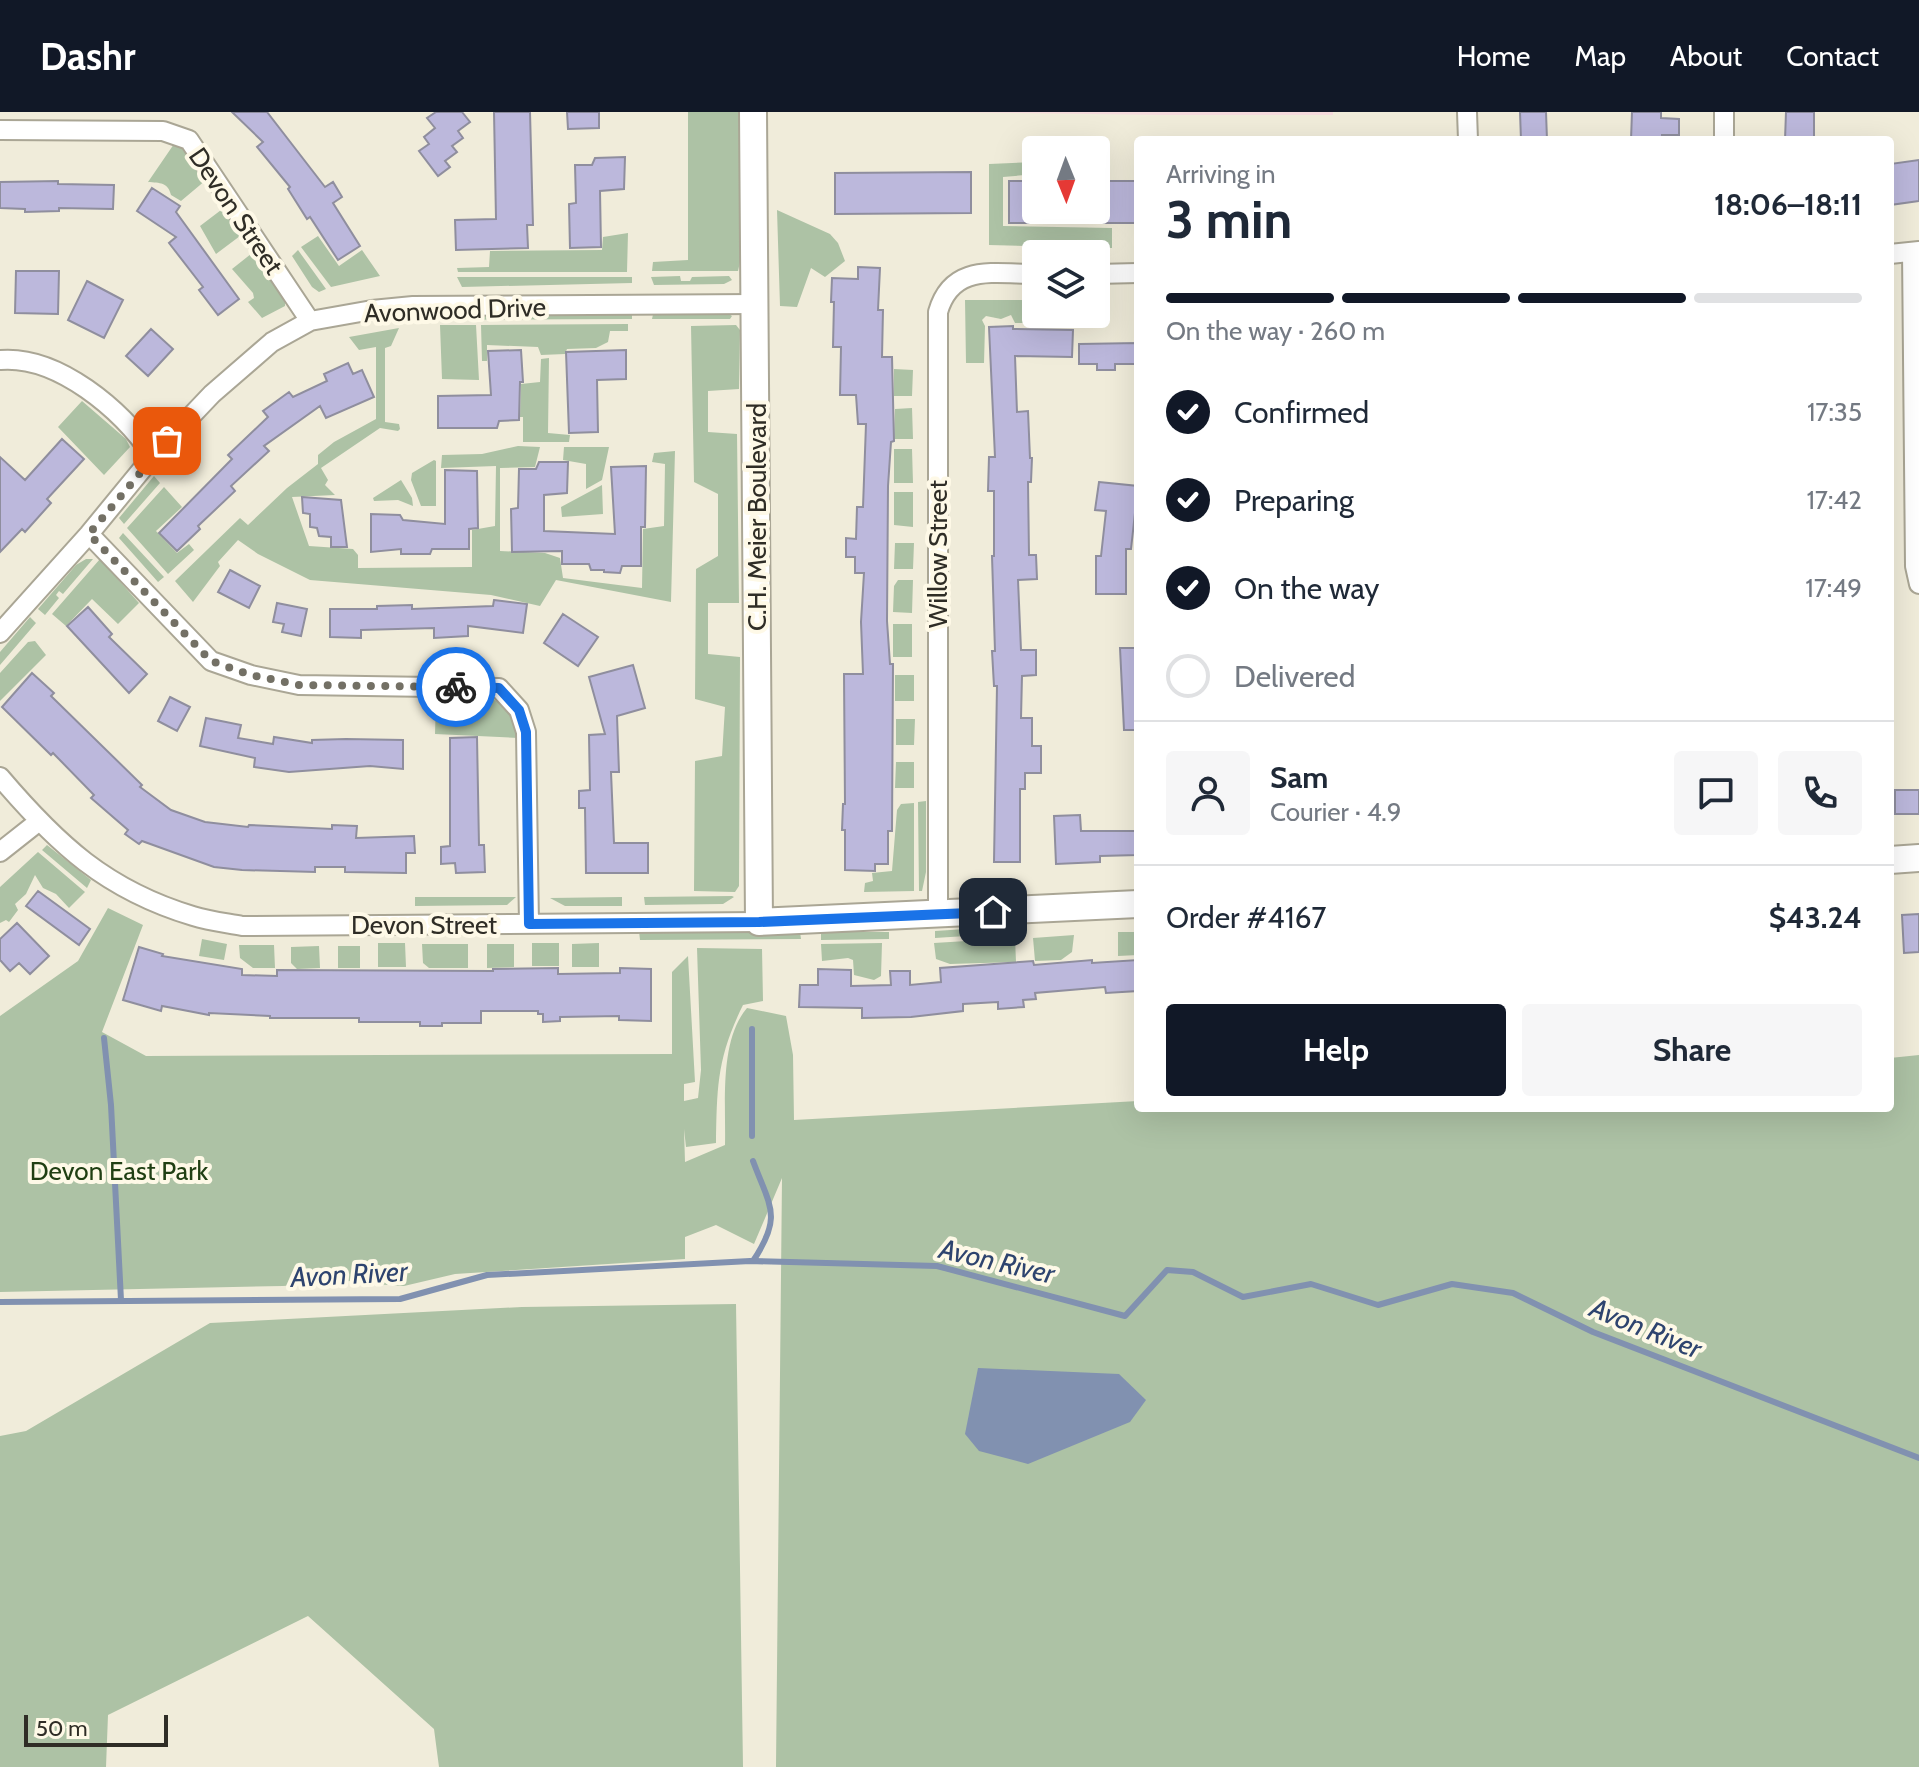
<!DOCTYPE html>
<html lang="en">
<head>
<meta charset="utf-8">
<style>
	body { margin:0; font-family:Cabin,sans-serif; background:#f6f6f7; color:#1f2937; height:100vh; display:flex; flex-direction:column; font-size:30px; white-space:nowrap }
	* { box-sizing:border-box; margin:0 }
	p { font-size:26px; color:#747a83 }
	.icon { flex:none; width:44px; height:44px; fill:none; stroke:currentColor; stroke-width:2; stroke-linecap:round; stroke-linejoin:round }
	.map { position:relative; flex:1; overflow:hidden }
	.details { position:absolute; left:1134px; top:24px; width:760px; height:976px; display:flex; flex-direction:column; background:#fff; border-radius:8px; box-shadow:0 8px 32px #0002 }
	.details>* { flex:none }
	.needle { width:52px; rotate:179deg }
	.tools { position:absolute; left:1022px; top:24px; display:grid; gap:16px }
	.tools a { display:grid; place-items:center; width:88px; height:88px; border-radius:8px; background:#fff; box-shadow:0 8px 32px #0002; font-size:40px }
	.scale { position:absolute; left:24px; bottom:20px; width:144px; box-sizing:border-box; padding-left:8px; border:4px solid #2f2d26; border-top:0; font-size:22px; line-height:28px; white-space:nowrap; color:#2f2d26; -webkit-text-stroke:6px #fef9e7; paint-order:stroke }
	.pin { position:absolute; display:grid; place-items:center; width:68px; height:68px; color:#fff; margin:-34px; border-radius:16px; box-shadow:0 4px 12px #0006 }
	.courier { position:absolute; display:grid; place-items:center; width:80px; height:80px; margin:-40px; border:6px solid #1a73e8; border-radius:50%; background:#fff; color:#222; box-shadow:0 2px 10px #0007 }
	.overview em { font-style:normal; font-weight:800 }
	.overview div { display:flex; flex-direction:column-reverse }
	.overview { display:flex; align-items:center; justify-content:space-between; height:136px; padding:0 32px }
	h1 { font-size:52px; font-weight:800; line-height:60px }
	.bar { display:grid; grid-template-columns:repeat(4,1fr); gap:12px 8px; align-content:center; height:96px; padding:0 32px }
	.bar i { height:10px; border-radius:6px; background:#e0e1e3 }
	.bar .on { background:#111827 }
	.bar p { grid-column:span 4 }
	.line { display:flex; align-items:center; gap:20px; padding:0 32px; border-top:2px solid #e0e1e3 }
	.line div { flex:1 }
	.round { display:grid; place-items:center; flex:none; width:84px; height:84px; border-radius:8px; background:#f6f6f7 }
	ol { padding:0 32px; list-style:none }
	li { display:flex; align-items:center; gap:24px; height:88px }
	li p { margin-inline-start:auto }
	li .icon { padding:8px; border-radius:50%; background:#111827; color:#fff; stroke-width:4 }
	li:last-child { color:#747a83 }
	li i { width:44px; height:44px; border:4px solid #e0e1e3; border-radius:50% }
	.button { display:flex; gap:16px; margin-top:auto; padding:16px 32px }
	.button a { flex:1; height:92px; border-radius:8px; background:#111827; color:#fff; font-size:32px; font-weight:800; line-height:92px; text-align:center }
	.button a+a { background:#f6f6f7; color:#1f2937 }
	header { display:flex; align-items:center; gap:48px; box-sizing:border-box; height:112px; padding:0 40px; background:#111827; color:#fff }
	header strong { font-size:38px }
	nav { display:flex; gap:44px; margin-inline-start:auto; font-size:28px }
	.map>svg:first-child { display:block }
</style>
</head>
<body>
<header>
<strong>Dashr</strong>
<nav><a>Home</a><a>Map</a><a>About</a><a>Contact</a></nav>
</header>
<div class="map">
<svg width="1919" height="1655" viewBox="0 0 1919 1655">
	<rect width="100%" height="100%" fill="#f0ecda"/>
	<path fill="#f5dadc" d="M941,0H1333V3H1165Z"/>
	<path fill="#adc2a5" d="M688,0H739L740,150L738,159H652L653,150L688,148Z
		M174,32L184,36L206,68L181,89L171,83C168,70 160,71 148,70Z
		M1036,50V62L1003,65V114L1112,116V136L989,133V52Z
		M225,95L244,121L216,142L200,114Z
		M777,98L830,122L838,131L845,149L825,165L811,156L797,195L780,194Z
		M628,121L627,160H458L457,156L489,155L490,139L602,138L603,125Z
		M318,124L339,154L362,138L380,164L331,175L301,135Z
		M256,138L285,187V194L262,206L248,190L254,186L253,181L232,157Z
		M298,138L326,177L319,180L312,175L292,144Z
		M680,164L681,169H690L692,165L729,164L732,168L724,172L654,173L651,165Z
		M457,165H632V171L462,175Z
		M965,188H1028V211H1015L1011,203L1001,207L986,204L982,208L985,214L984,251H966Z
		M654,198L724,199L732,204L730,207H652Z
		M632,199V207L419,208L420,200Z
		M628,212V219H610L608,230L596,236L567,237L565,242L541,243L538,235L487,233V249H482L481,213Z
		M440,213H476L479,268L442,267Z
		M736,213L740,218L739,277L708,279V320L737,322L739,491H708V542L740,545L739,774L735,780L694,779L695,649L722,644L725,595L695,587L696,457L718,444V382L694,370L691,214Z
		M399,216L391,234L385,236V310L399,312L400,317L398,319L380,316L321,356L328,368L325,373L335,383L292,385L309,434L353,437L358,443V456L472,455V418L495,414L496,354L441,356L442,343L482,342L518,334L540,335L535,355L500,356V439L545,441L560,446L563,466L642,476L643,417L664,414L665,352L652,350L654,341L675,339L671,490L556,468L540,494L491,483L310,468L258,442L238,428L218,450L220,454L193,490L175,469L240,406L248,413L287,376L318,352V343L334,330L376,307V235L359,238L349,225Z
		M549,246L548,321L570,323L569,330H523V305H520L521,272L540,270L541,247Z
		M894,257L913,258L912,284H894Z
		M82,289L126,327L130,335L104,363L58,315Z
		M912,296L913,327H894L895,297Z
		M564,335H609L602,368L586,377V352L563,348Z
		M894,337H912L913,371H894Z
		M434,348L436,349V394H421L411,368L412,361Z
		M154,364L160,371L124,412L119,406Z
		M401,368L412,386L413,394L398,388L374,389L373,386Z
		M602,373L603,402L562,405L561,395Z
		M164,375L182,395L156,419L177,441L189,432L194,438L168,462L127,416Z
		M894,380H913V415L894,413Z
		M123,421L164,465L158,470L119,426Z
		M895,431H914L913,457H894Z
		M86,447H93L63,482L59,479L56,483L59,486L45,503L38,497L76,453Z
		M100,447L139,491L118,512L92,487L66,514L52,502Z
		M898,468H913L912,501L893,500L894,474Z
		M30,505L36,511L0,553V540Z
		M893,512H912V545H893Z
		M35,529L46,543L0,589V561L28,530Z
		M895,563H914V589H895Z
		M493,587L512,599L518,626L435,622L436,588Z
		M896,607H915L914,633H896Z
		M896,650H914V676H895Z
		M926,689V760L922,779H919L918,690Z
		M914,691V779L864,780L865,771L873,769L872,761L892,759L897,698L901,692Z
		M47,733L91,768L87,776L42,738Z
		M38,740L85,780L69,796L56,782L43,776L35,763L26,782L15,792L18,798L9,810L6,808L0,811V775Z
		M732,784L734,785L723,792L645,793L644,785Z
		M415,785H516L507,793L415,794Z
		M622,785V794H565L550,786Z
		M108,796L143,813L102,920L146,944L672,942V860L688,844L695,970L684,972V989L698,986L701,958L697,836L762,837L763,889L743,893C717,946 717,974 716,1031L686,1035L684,1017L685,1050L725,1033C726,991 719,929 747,896L786,904L793,943L794,1008L1138,989V996H1890V946L1919,943V1655H776L782,1066L754,1132L716,1113L685,1125V1147L455,1162L404,1174L374,1172L364,1168L283,1174L0,1180V904L78,849Z
		M1012,814V821L935,826V819Z
		M639,819L800,820L801,827L640,828Z
		M821,820H889V827L821,828Z
		M1118,820H1138V843L1118,844Z
		M1074,823L1072,840L1061,848L1035,849L1033,826Z
		M1015,826L1016,850L950,852L936,847L934,831Z
		M202,827L227,832L224,848L199,844Z
		M378,831H405L406,855H378Z
		M532,831H559V854H532Z
		M599,831V855H572V832Z
		M882,831L881,864L874,868L854,863L853,848L848,846L822,849L821,832Z
		M422,832H468V856H429L423,851Z
		M487,832H514V855L487,856Z
		M239,833H274L275,856H253L240,846Z
		M319,834L320,856L297,857L291,851V835Z
		M338,834H360V856H338Z
		M736,1192L743,1655H439L434,1617L308,1504L108,1603L106,1655H0V1324L26,1319L210,1211L522,1195Z"/>
	<path fill="#8191b0" d="M978,1256L1119,1262L1146,1288L1130,1310L1028,1352L979,1339L965,1322Z"/>
	<g fill="none" stroke-linecap="round" stroke-linejoin="round">
		<path stroke="#8191b0" stroke-width="6" d="M752,917V1024
			M104,926L111,993L121,1188
			M753,1149C783,1104 770,1095 753,1049
			M0,1190L400,1187L487,1163L750,1149L937,1154L1125,1204L1167,1158L1193,1160L1243,1185L1311,1172L1378,1193L1452,1172L1513,1181L1593,1220L1919,1346"/>
	</g>
	<path fill="#bcb8dc" stroke="#8f8e9e" stroke-width="2" d="M232,0H267L325,75L333,70L342,85L333,91L360,134L338,148L310,105L307,107L288,77L290,75L257,35L263,30Z
		M436,0H462L470,10L458,19L463,26L452,34L457,40L445,49L450,55L438,64L419,39L429,32L424,25L435,16L427,6Z
		M494,0H530L533,113H527L528,136L456,138L455,108L496,107Z
		M567,0H599V16L568,17Z
		M1520,0H1546L1547,28H1521Z
		M1632,0H1661V6L1679,7V23H1662V28H1631Z
		M1786,0H1814V28H1785Z
		M625,45L624,77L600,79L601,135L570,136L569,92L576,91L575,53H592L595,46Z
		M1919,48V89L1890,93V52Z
		M971,60V101L835,102V61Z
		M58,69V72L114,73L113,97L59,96V99L25,100V97L0,96V70Z
		M1009,69H1036V111H1009Z
		M1096,69H1138V111H1096Z
		M152,76L180,94L176,100L239,187L218,203L199,178L203,175L169,131L176,125L137,99Z
		M858,155L880,156L878,198H883L882,245H892L894,329L891,330L888,374L887,509L890,552H893L892,719H888V752H875V759L845,758V718H842L843,692H845L844,562H863L861,510L864,461H855V445H846V426L856,427L857,395H863L866,312H858L856,283H840L841,235H833L834,190H831L832,166L858,167Z
		M16,159H59L58,202L15,201Z
		M87,169L123,188L104,226L68,208Z
		M1013,214V217L1073,218L1072,245L1015,244L1017,300L1028,299L1030,346H1032L1031,370H1028L1029,443H1036L1037,467L1018,468L1021,538H1036V563L1022,564L1021,606H1032V634H1041V661H1025V677H1020V750H994L997,574H994L992,539H995L992,444H994V379H988L989,345H995L989,215Z
		M151,217L173,237L148,264L126,244Z
		M1138,231V252H1115V258H1097V252H1079V232Z
		M521,238L523,270H520L519,308L499,309L497,316H438V284L491,283L488,239Z
		M626,238V267L597,268L598,320L569,321L566,240Z
		M348,251L353,262L362,258L374,285L326,306L320,294L264,334L269,339L231,374L235,379L198,414L200,417L177,439L159,421L232,347L228,343L268,305L263,299L289,280L293,285L327,269L324,262Z
		M62,327L84,347L47,387L51,391L25,420L22,417L0,440V345L25,368Z
		M539,350H568L567,381L544,383V419L615,422L611,355L646,354L645,415H641V454H622L620,461L604,460V458H591L589,452H562V439L512,440L511,397L518,396L519,357H536Z
		M445,358L477,359L478,416L469,417V437H432L430,442H401V437L371,440V402L400,403L403,408L445,412Z
		M1099,370L1138,374L1131,437H1126V482H1096V444H1101L1106,399L1095,398Z
		M302,385L341,388L347,435H331V425L319,424L317,416L310,415V402L303,401Z
		M230,458L260,474L249,496L218,480Z
		M494,488L527,492L523,521L468,514V524L434,526V516L361,518V526L330,525V497H377V494L412,493V497L493,494Z
		M277,491L307,497L301,524L282,520L284,512L273,510Z
		M88,495L112,522L109,525L147,562L129,581L67,514Z
		M563,502L598,525L578,554L544,531Z
		M1120,536H1138V618H1124Z
		M633,553L645,596L617,604L619,660H611L614,731H648V761H586L585,696H579V679L590,678L589,623L605,622L589,565Z
		M32,561L54,581L51,584L142,673L140,675L171,698L205,710L248,715L249,713L332,717V713L357,714L356,726L414,724L415,741H406V761L345,760V755H315V760L242,758L214,755L142,729L139,732L125,722L128,718L91,686L94,683L53,641L51,643L2,595Z
		M170,585L190,595L177,619L158,609Z
		M206,606L241,613L238,626L273,632L274,625L312,631V628L346,627L403,628V657L370,654L289,660L254,655L255,646L200,634Z
		M477,625L479,733H484L485,760L456,761L455,751L441,752V735L450,734V626Z
		M1895,678H1919V702H1895Z
		M1080,703L1081,719H1138V743L1100,744V750L1056,752L1054,704Z
		M38,779L90,817L79,833L26,794Z
		M1919,802V840L1904,841L1902,803Z
		M17,811L49,844L30,862L19,851L10,859L0,848V827Z
		M139,835L163,842L162,844L242,857V863L277,864V858L493,859V857L558,856V862L620,861V856L651,857V909L619,908V904L560,905V909L543,910V902H538V899H481V911H442V914H420V910H359V906H270V904L209,901V903L162,894L161,899L123,888Z
		M1092,848V851L1138,848V879L1106,881L1105,875L1035,881L1036,887L1023,888L1024,895L998,897V890L963,892V899L911,905L862,906V896L799,895L800,873H818V857L851,858V874L891,873L890,859H910V873L941,870L940,856L1033,849L1034,853Z"/>
	<g fill="none" stroke-linecap="round" stroke-linejoin="round">
		<g stroke="#aaa695" stroke-width="22">
			<path id="street" d="M1467,0L1468,28
				M1724,0V28
				M0,18L163,19L189,28L310,209
				M1912,140L1915,454L1919,472
				M1890,142L1919,139
				M1096,162L1138,161
				M0,248C58,243 122,298 153,344
				M89,422L211,549L251,563L299,573L499,576L519,598L526,620L529,812
				M0,521L89,422L153,344L212,282L272,230L310,209L372,198L413,194L756,192
				M0,665C57,732 106,778 193,804C209,809 226,811 242,814L759,810
				M0,740L38,710
				M938,803V200C952,151 994,162 1036,162"/>
		</g>
		<g stroke="#aaa695" stroke-width="30">
			<path id="secondary" d="M753,0L759,810L1138,792
				M1890,748L1919,746"/>
		</g>
		<use href="#street" stroke="#fff" stroke-width="18"/>
		<use href="#secondary" stroke="#fff" stroke-width="26"/>
	</g>
	<g fill="none" stroke-linecap="round" stroke-linejoin="round">
		<path stroke="#737065" stroke-width="8" stroke-dasharray="0 14.4" d="M167,329L89,422L211,549L251,563L299,573L456,575"/>
		<path stroke="#1a73e8" stroke-width="10" d="M456,575L499,576L519,598L526,620L529,812L759,810L993,800"/>
	</g>
	<g text-anchor="middle" stroke-width="8" stroke-linejoin="round" paint-order="stroke">
		<g font-size="26" fill="#2f2d26" stroke="#fef9e7">
			<text transform="translate(236 99) rotate(56)" y="9">Devon Street</text>
			<text transform="translate(455 198) rotate(-2)" y="9">Avonwood Drive</text>
			<text transform="translate(757 405) rotate(-90)" y="9">C.H. Meier Boulevard</text>
			<text transform="translate(938 442) rotate(-90)" y="9">Willow Street</text>
			<text x="424" y="822">Devon Street</text>
		</g>
		<g font-size="26" fill="#203f13" stroke="#fef9e7">
			<text x="119" y="1068">Devon East Park</text>
		</g>
		<g font-size="28" font-style="italic" fill="#2e446f" stroke="#fef9e7">
			<text transform="translate(997 1149) rotate(13)" y="10">Avon River</text>
			<text transform="translate(349 1162) rotate(-3)" y="10">Avon River</text>
			<text transform="translate(1646 1216) rotate(22)" y="10">Avon River</text>
		</g>
	</g>
</svg>
<div class="tools">
<a><svg class="needle" viewBox="-14 -14 28 28"><path d="M0-13l5 13h-10z" fill="#e53935"/><path d="M0 13l5-13h-10z" fill="#747a83"/></svg></a>
<a><svg class="icon" aria-label="layers" viewBox="0 0 24 24"><path d="M12 4l9 5-9 5-9-5zM3 14l9 5 9-5"/></svg></a>
</div>
<div class="scale">50 m</div>
<div class="pin" style="left:167px;top:329px;background:#ea580c"><svg class="icon" aria-label="bag" viewBox="0 0 24 24"><path d="M5 8h14l-1 12H6zM9 8a3 3 0 0 1 6 0"/></svg></div>
<div class="pin" style="left:993px;top:800px;background:#1f2937"><svg class="icon" aria-label="home" viewBox="0 0 24 24"><path d="M3 11l9-7 9 7M6 9v11h12V9"/></svg></div>
<div class="courier" style="left:456px;top:575px"><svg class="icon" aria-label="bike" viewBox="0 0 24 24"><circle cx="6" cy="16" r="4"/><circle cx="18" cy="16" r="4"/><path d="M6 16l4-8h5l3 8M10 8l3 8H6M13 5h3"/></svg></div>
<section class="details">
<div class="overview"><div><h1>3 min</h1><p>Arriving in</p></div><em>18:06–18:11</em></div>
<div class="bar"><i class="on"></i><i class="on"></i><i class="on"></i><i></i><p>On the way · 260 m</p></div>
<ol>
<li><svg class="icon" aria-label="check" viewBox="0 0 24 24"><path d="M5 12l5 5 9-10"/></svg>Confirmed<p>17:35</p></li>
<li><svg class="icon" aria-label="check" viewBox="0 0 24 24"><path d="M5 12l5 5 9-10"/></svg>Preparing<p>17:42</p></li>
<li><svg class="icon" aria-label="check" viewBox="0 0 24 24"><path d="M5 12l5 5 9-10"/></svg>On the way<p>17:49</p></li>
<li><i></i>Delivered</li>
</ol>
<div class="line" style="height:144px"><a class="round"><svg class="icon" aria-label="person" viewBox="0 0 24 24"><circle cx="12" cy="8" r="4"/><path d="M4 21q1-7 8-7t8 7"/></svg></a><div><b>Sam</b><p>Courier · 4.9</p></div><a class="round"><svg class="icon" aria-label="chat" viewBox="0 0 24 24"><path d="M4 5h16v11H9l-5 4z"/></svg></a><a class="round"><svg class="icon" aria-label="phone" viewBox="0 0 24 24"><path d="M5 4h4l2 5-3 2q2 4 5 5l2-3 5 2v4C11 20 4 13 5 4z"/></svg></a></div>
<div class="line" style="height:104px"><div>Order #4167</div><b>$43.24</b></div>
<div class="button"><a>Help</a><a>Share</a></div>
</section>
</div>
</body>
</html>
